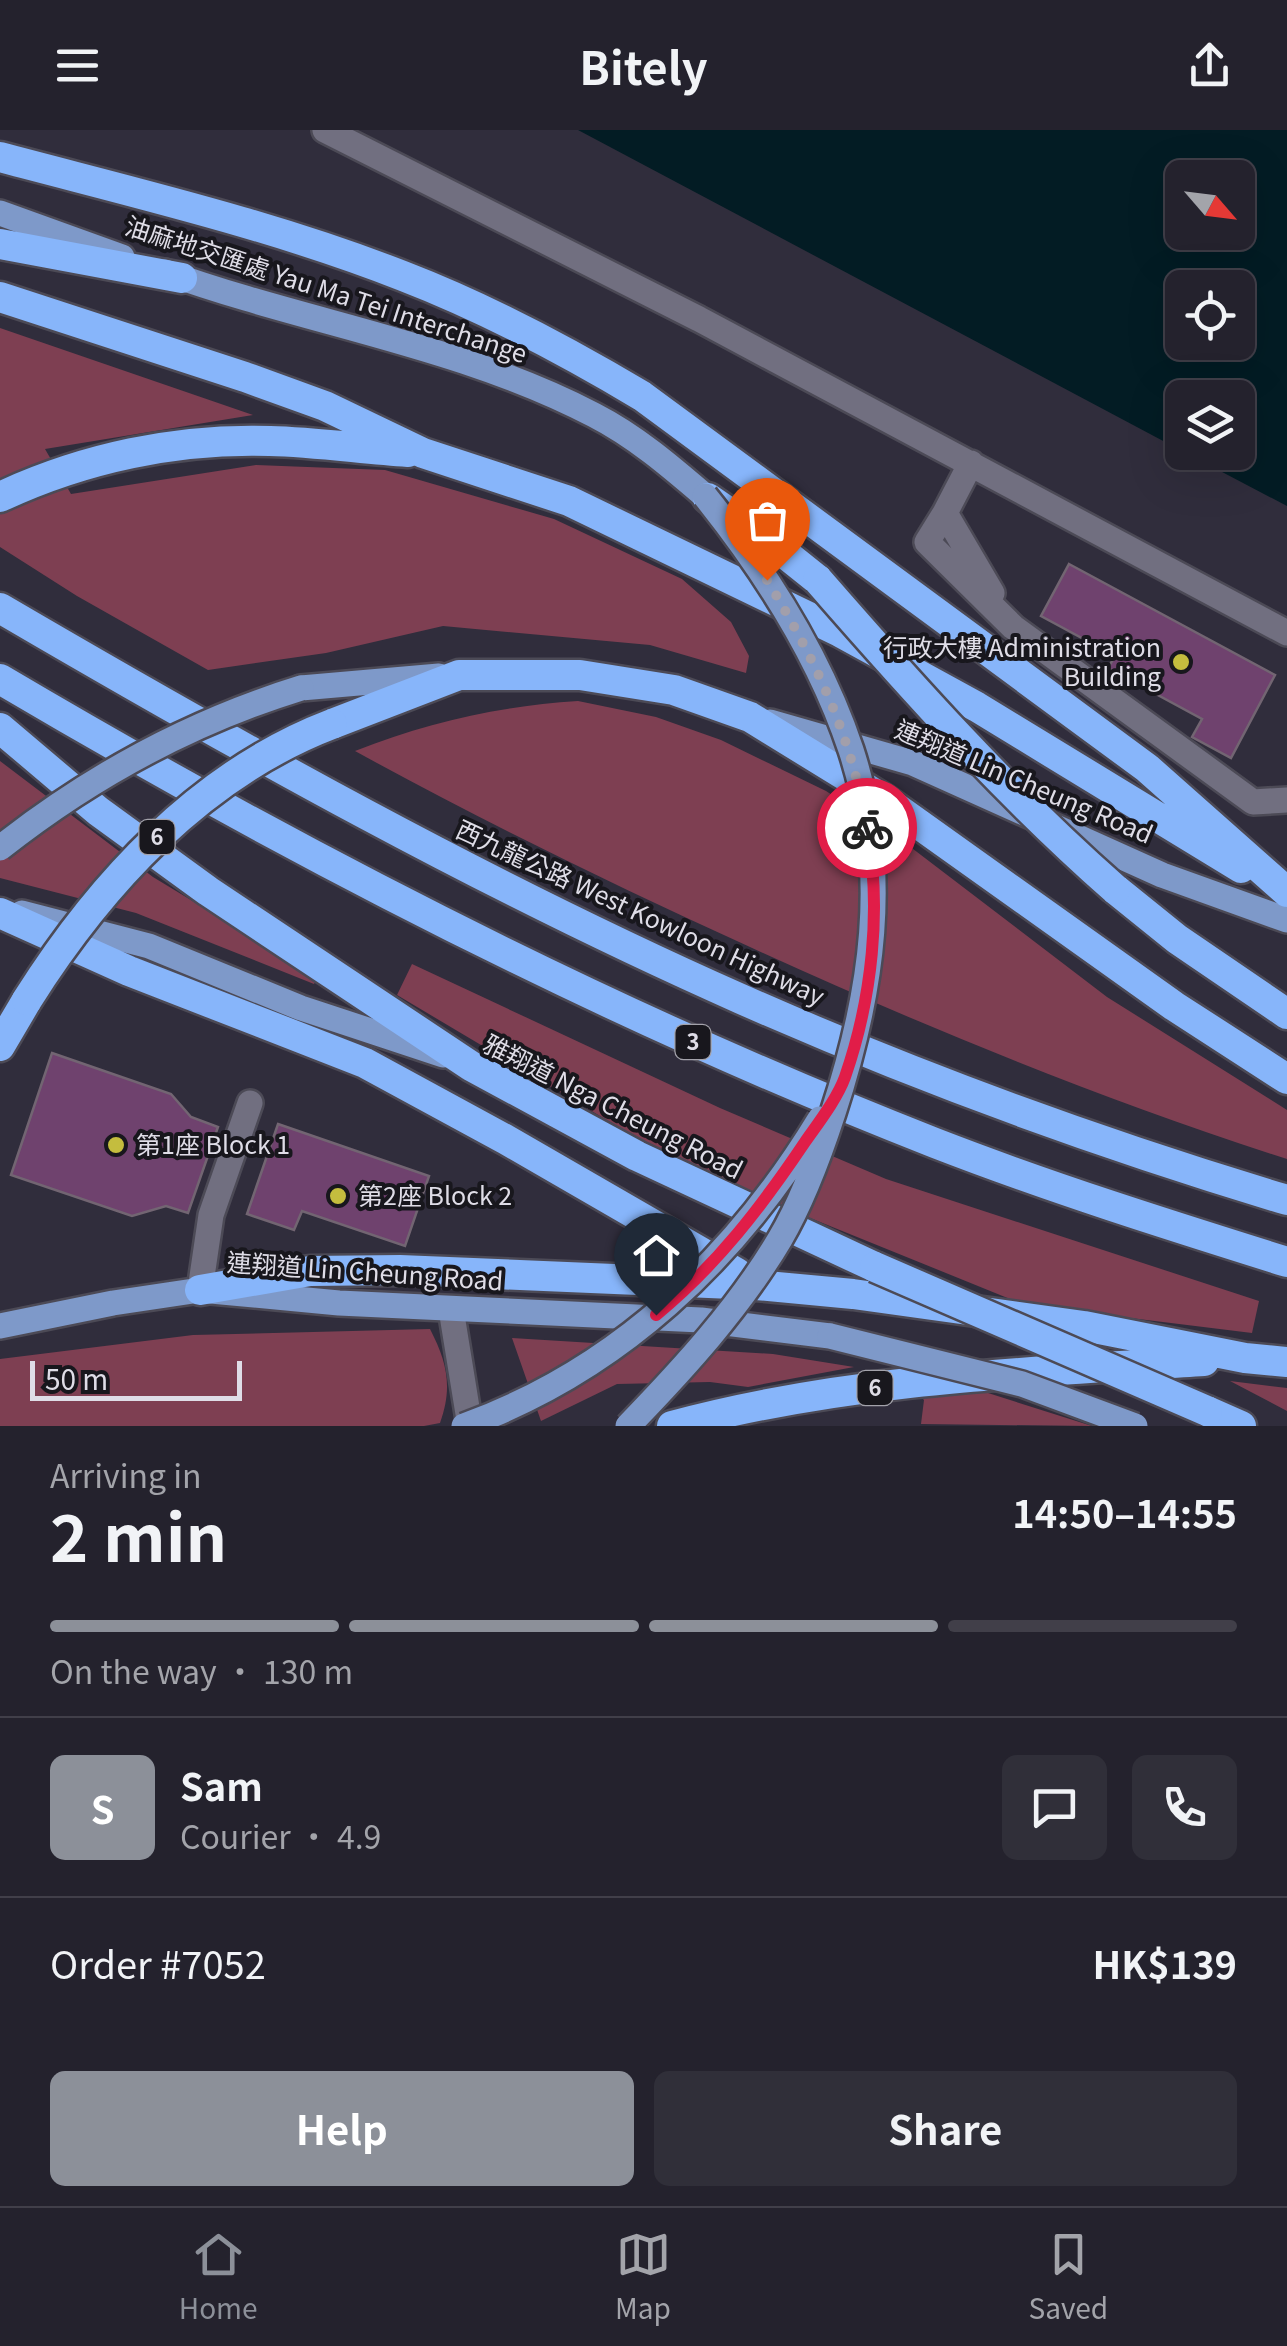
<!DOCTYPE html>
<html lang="en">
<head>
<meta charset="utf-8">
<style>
	body { margin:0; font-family:Georgia,"Noto Sans TC",serif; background:#302f39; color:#f1f3f6; height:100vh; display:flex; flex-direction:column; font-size:38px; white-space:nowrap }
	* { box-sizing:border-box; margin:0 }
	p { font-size:32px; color:#a3a4aa }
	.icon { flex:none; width:55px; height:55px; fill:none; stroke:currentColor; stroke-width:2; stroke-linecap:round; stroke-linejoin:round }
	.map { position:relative; height:1296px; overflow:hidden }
	.details { display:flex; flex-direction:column; background:#24222d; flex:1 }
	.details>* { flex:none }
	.needle { width:65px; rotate:118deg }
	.buttons { position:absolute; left:1165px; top:30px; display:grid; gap:20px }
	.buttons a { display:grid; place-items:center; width:90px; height:90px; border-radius:15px; background:#24222d; box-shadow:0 10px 40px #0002,0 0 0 2px #413f49; font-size:50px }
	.scale { position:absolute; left:30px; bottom:25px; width:212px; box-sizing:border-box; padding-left:10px; border:5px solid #dfdde7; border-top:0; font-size:28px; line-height:35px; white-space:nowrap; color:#dfdde7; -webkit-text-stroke:8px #18171d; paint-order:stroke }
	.pin { position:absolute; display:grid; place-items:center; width:85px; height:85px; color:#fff; margin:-102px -42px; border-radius:50% 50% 50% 0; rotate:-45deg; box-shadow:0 0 10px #0007 }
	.pin .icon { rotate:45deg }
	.courier { position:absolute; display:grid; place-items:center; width:100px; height:100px; margin:-50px; border:8px solid #e11d48; border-radius:50%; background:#fff; color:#222; box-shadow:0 2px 12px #0007 }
	.overview em { font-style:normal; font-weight:700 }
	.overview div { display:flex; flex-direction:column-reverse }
	.overview { display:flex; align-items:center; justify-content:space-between; height:170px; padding:0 50px }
	h1 { font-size:65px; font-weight:700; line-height:75px }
	.bar { display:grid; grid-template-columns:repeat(4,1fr); gap:15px 10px; align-content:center; height:120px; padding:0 50px }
	.bar i { height:12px; border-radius:8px; background:#413f49 }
	.bar .on { background:#8c9099 }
	.bar p { grid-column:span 4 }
	.line { display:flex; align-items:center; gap:25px; padding:0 50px; border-top:2px solid #413f49 }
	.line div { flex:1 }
	.round { display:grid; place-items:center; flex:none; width:105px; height:105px; border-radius:15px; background:#302f39 }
	.primary-button { display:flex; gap:20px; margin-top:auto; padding:20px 50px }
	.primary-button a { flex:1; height:115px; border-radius:15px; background:#8c9099; color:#fff; font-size:40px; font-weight:700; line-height:115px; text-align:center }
	.primary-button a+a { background:#302f39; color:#f1f3f6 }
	header { display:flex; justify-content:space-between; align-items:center; height:130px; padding:0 50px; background:#24222d; font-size:45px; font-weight:700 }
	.dock { display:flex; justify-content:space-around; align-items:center; height:140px; border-top:2px solid #413f49; background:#24222d; font-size:28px; color:#a3a4aa }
	.dock a { display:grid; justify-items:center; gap:5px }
	.dock .on { color:#8c9099 }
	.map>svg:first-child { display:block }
</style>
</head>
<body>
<header><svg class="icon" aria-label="menu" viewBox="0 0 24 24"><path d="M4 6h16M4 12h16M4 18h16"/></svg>Bitely<svg class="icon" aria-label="share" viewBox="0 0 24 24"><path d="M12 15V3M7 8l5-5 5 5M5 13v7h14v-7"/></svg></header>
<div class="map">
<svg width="1287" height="1296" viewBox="0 0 1287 1296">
	<rect width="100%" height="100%" fill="#302d3c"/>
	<path fill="#7e3f52" d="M0,198L253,285L45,319L71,364L256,335L385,340L554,389L682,449L731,492L749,526L746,543L650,515L443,496L326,523L208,540L77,466L0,417Z
		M578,571L656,587L721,610L826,661L900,709L1107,867L1287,980V1029C1103,970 925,897 750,817C616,756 484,692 355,621C428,592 500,576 578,571Z
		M0,631L153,747L318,847L314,854L136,783L0,748Z
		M412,834L720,978L886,1049L1259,1171L1252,1203L1025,1175L689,1039L397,865Z
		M430,1199C447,1232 453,1257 440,1293L424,1296H0V1229L193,1205Z
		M512,1208L773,1224L854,1237L748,1257L710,1252L617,1254L541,1291Z
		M925,1243L1092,1296L921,1294L924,1270L916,1263Z
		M1230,1251L1287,1258V1281Z"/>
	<path fill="#031c24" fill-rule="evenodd" d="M578,0H1287V376L1186,323L1238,322V268H1182V321ZM1182,48H1238V102H1182ZM1182,158H1238V212H1182Z"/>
	<path fill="#6f426e" stroke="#726572" stroke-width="2.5" d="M1069,434L1275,545L1231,628L1192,607L1202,589L1108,538L1115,526L1041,486Z
		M52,923L171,964L191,987L218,997L188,1083L166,1076L132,1086L11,1045Z
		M278,994L429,1046L405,1116L302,1081L294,1100L247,1084Z"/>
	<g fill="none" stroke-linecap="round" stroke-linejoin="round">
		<g stroke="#4c4a56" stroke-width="30">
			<path id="minor" d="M325,0L699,189L1287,503
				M971,333L945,383L992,463
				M945,383L927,412L1013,497L1253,672L1287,670
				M200,1160L211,1085L250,973
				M451,1179L470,1296"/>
		</g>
		<g stroke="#4c4a56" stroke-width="30">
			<path id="major" d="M0,83L122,127
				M165,142C306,193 460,215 594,285C635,306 670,336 705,366
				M301,558L439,546
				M770,592L913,633L1162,745L1287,790
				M22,783L149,816L301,878L443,925
				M0,1196L113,1173L200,1160L339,1173L701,1190L830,1206"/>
		</g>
		<g stroke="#4c4a56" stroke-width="35">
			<path id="highway" d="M0,27C135,63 273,95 403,146C486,178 565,220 642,266L1147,638L1287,762
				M0,114L182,148
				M0,167L245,247L325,276L423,323L569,371L840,502L977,577L1241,738
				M0,367C83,328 177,308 270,311C315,312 362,319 408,322
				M708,368L763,406L818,450
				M0,478C241,619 486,756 741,869C919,948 1101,1014 1287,1070
				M0,549C301,727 610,886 935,1013C1051,1058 1169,1095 1287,1132
				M332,594L459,545H580L674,560L750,587L885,670L1174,876L1287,949
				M0,598L98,681L208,761L471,936L637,1026L875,1137
				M1115,759L1177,809L1287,884
				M0,783L129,841L365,933L505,1009L737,1143
				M0,916L27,870
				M200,1160L310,1141L400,1140L756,1155L853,1164L1084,1196L1245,1228L1287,1232
				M1207,1281L1241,1296
				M672,1296C845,1249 1027,1242 1204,1231"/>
		</g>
		<use href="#minor" stroke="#716f80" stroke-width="25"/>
		<use href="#major" stroke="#7e99c9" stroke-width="25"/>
		<use href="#highway" stroke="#87b5fa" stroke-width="30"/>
		<g stroke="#4c4a56" stroke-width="30" stroke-linecap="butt">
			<path id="major-bridge" d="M0,718C90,647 191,592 301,558
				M830,1206L1022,1254L1135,1296
				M464,1296C618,1240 735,1129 820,989
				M628,1296C684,1238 739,1178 780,1109C803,1070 819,1026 833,983C872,864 891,743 851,620C820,527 766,442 705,366"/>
		</g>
		<g stroke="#4c4a56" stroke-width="35" stroke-linecap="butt">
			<path id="highway-bridge" d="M818,450C912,558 1007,664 1115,759
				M27,870C100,754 201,644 332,594
				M875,1137L1207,1281"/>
		</g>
		<use href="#major-bridge" stroke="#7e99c9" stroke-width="25"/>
		<use href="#highway-bridge" stroke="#87b5fa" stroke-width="30"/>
	</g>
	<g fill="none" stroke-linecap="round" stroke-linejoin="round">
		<path stroke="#a29fab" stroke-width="10" stroke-dasharray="0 18" d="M767,450C816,531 851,604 867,698"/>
		<path stroke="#e11d48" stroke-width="12" d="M656,1185C717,1135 762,1076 805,1012C819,992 837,969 845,947C872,869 882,779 867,698"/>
	</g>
	<g fill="#c4bd3e" stroke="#18171d" stroke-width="4">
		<circle cx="1181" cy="532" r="10"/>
		<circle cx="116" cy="1015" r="10"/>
		<circle cx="338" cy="1066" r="10"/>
	</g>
	<g text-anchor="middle" stroke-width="8" stroke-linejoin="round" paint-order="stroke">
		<g fill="#18171d" stroke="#a3a2aa" stroke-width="2.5">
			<rect x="139.5" y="690" width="35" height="34" rx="8"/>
			<rect x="675.5" y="895" width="35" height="34" rx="8"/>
			<rect x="857.5" y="1241" width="35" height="34" rx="8"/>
		</g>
		<g font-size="22" font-weight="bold" fill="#dfdde7">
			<text x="157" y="715">6</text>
			<text x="693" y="920">3</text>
			<text x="875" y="1266">6</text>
		</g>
		<g font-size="25" fill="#dfdde7" stroke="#18171d">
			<text transform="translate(326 160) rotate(18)" y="9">油麻地交匯處 Yau Ma Tei Interchange</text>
			<text transform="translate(1024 652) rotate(23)" y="9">連翔道 Lin Cheung Road</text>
			<text transform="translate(640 783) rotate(25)" y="9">西九龍公路 West Kowloon Highway</text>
			<text transform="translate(613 977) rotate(27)" y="9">雅翔道 Nga Cheung Road</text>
			<text transform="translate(365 1142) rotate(4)" y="9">連翔道 Lin Cheung Road</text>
		</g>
		<g font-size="25" fill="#dfdde7" stroke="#18171d" text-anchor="start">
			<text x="1161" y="527" text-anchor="end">行政大樓 Administration<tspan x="1161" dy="29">Building</tspan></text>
			<text x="136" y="1024">第1座 Block 1</text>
			<text x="358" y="1075">第2座 Block 2</text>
		</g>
	</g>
</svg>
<div class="buttons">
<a><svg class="needle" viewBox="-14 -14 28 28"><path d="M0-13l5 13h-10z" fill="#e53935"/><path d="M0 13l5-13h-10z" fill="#a3a4aa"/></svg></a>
<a><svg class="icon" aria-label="locate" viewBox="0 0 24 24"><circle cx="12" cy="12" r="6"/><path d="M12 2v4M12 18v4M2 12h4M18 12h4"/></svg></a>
<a><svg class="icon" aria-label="layers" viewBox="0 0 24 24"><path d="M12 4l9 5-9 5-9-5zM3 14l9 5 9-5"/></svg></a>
</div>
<div class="scale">50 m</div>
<div class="pin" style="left:767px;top:450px;background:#ea580c"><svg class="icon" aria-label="bag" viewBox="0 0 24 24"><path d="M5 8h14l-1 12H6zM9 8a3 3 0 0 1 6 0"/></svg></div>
<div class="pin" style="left:656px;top:1185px;background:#1f2937"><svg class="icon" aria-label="home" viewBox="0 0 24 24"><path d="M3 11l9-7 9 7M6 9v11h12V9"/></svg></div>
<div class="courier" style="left:867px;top:698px"><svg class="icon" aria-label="bike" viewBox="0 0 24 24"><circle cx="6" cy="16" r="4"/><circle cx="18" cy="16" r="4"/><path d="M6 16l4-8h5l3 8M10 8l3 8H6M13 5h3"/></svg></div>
</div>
<section class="details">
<div class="overview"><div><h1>2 min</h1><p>Arriving in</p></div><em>14:50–14:55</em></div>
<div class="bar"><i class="on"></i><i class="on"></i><i class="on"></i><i></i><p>On the way · 130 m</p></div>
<div class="line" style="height:180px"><b class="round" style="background:#8c9099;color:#fff">S</b><div><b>Sam</b><p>Courier · 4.9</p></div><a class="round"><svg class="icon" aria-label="chat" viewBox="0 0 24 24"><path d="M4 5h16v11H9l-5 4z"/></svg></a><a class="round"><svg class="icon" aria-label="phone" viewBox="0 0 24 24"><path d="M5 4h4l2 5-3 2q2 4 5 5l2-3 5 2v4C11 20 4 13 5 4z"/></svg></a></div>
<div class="line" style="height:130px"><div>Order #7052</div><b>HK$139</b></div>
<div class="primary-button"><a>Help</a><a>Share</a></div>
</section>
<nav class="dock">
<a class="on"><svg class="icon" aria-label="home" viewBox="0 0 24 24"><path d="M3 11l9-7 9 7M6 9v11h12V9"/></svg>Home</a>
<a><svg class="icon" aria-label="map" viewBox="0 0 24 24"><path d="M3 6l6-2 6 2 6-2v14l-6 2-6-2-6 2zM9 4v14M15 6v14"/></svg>Map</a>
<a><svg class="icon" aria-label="saved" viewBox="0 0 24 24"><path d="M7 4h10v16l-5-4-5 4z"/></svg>Saved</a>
</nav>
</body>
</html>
